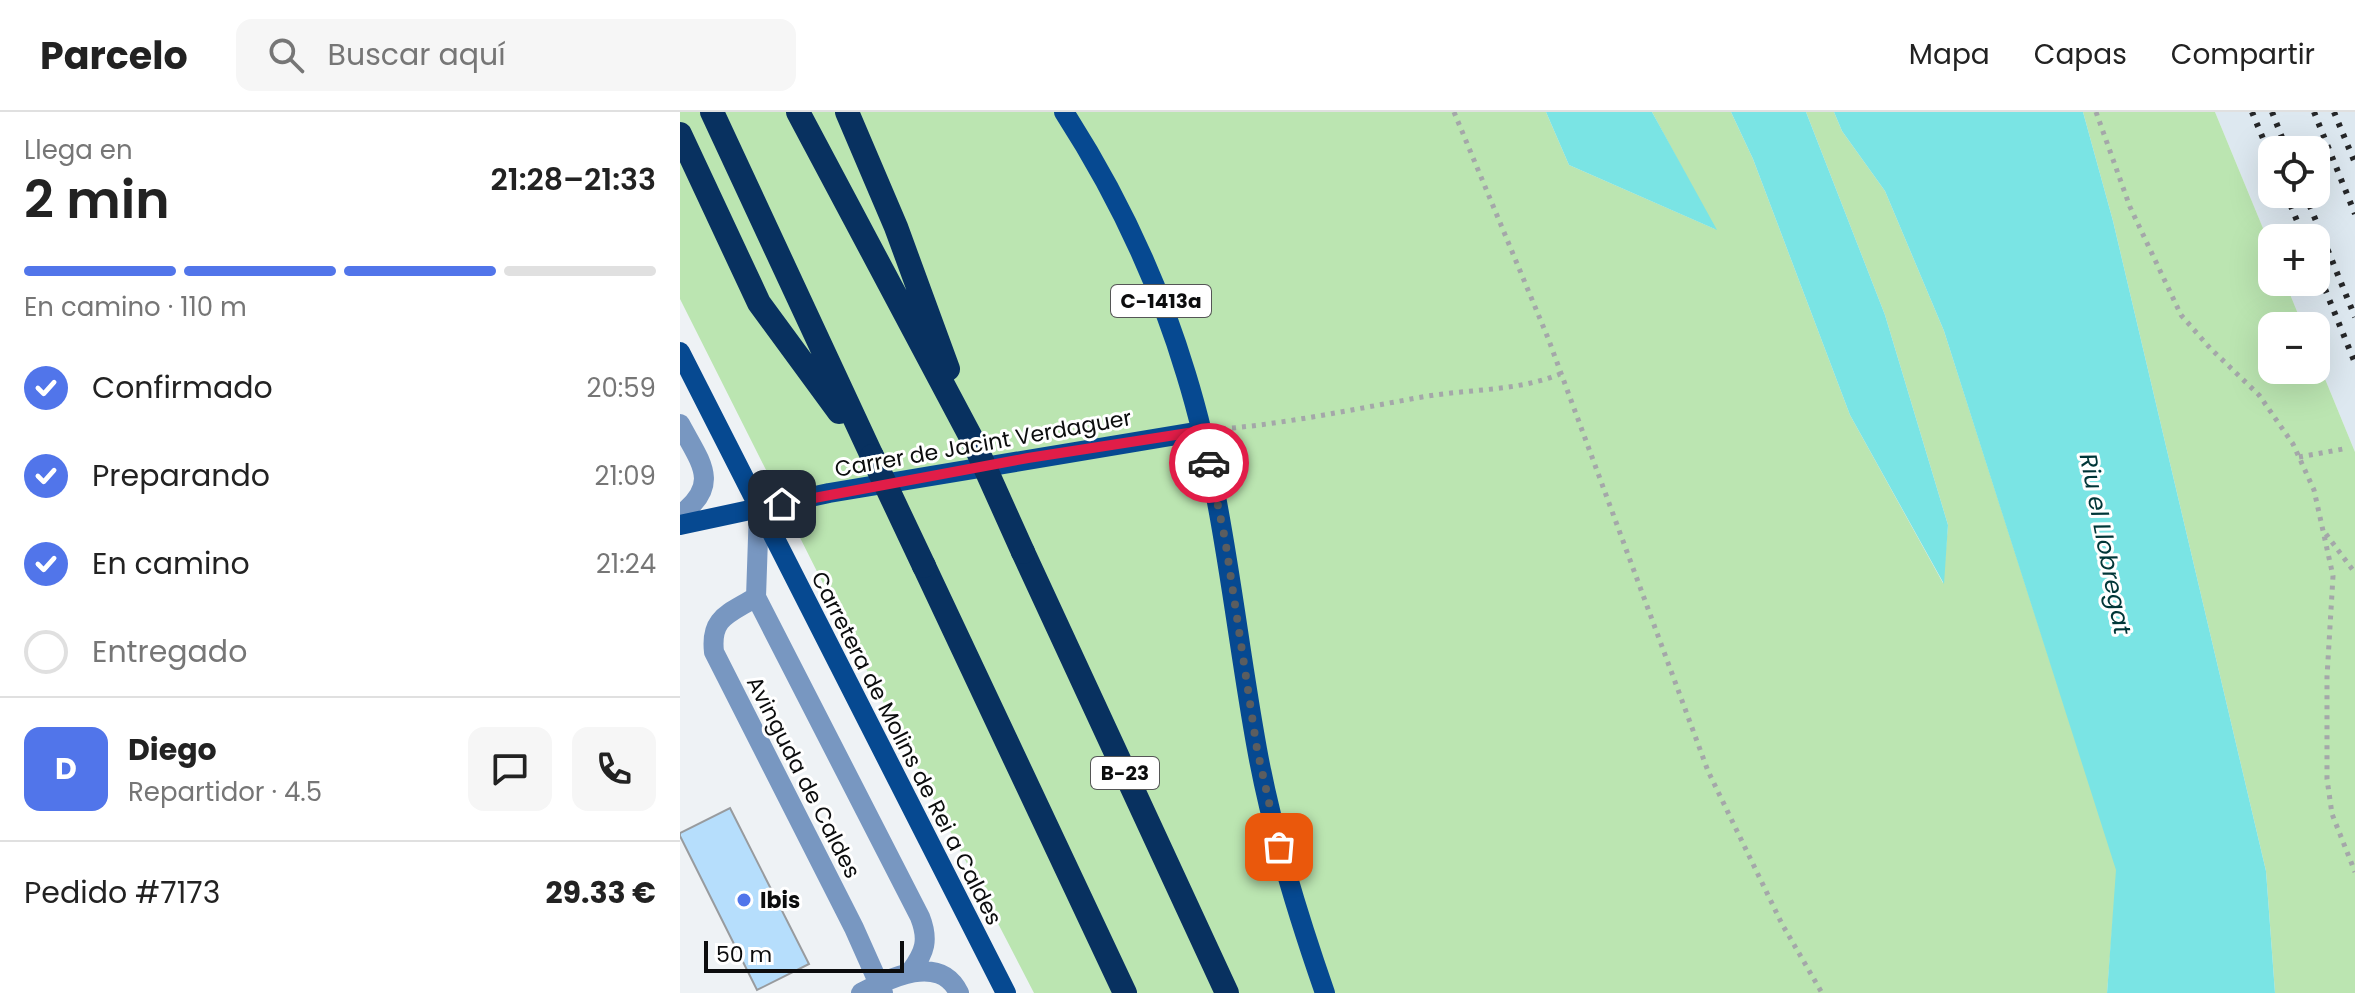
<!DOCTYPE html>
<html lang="es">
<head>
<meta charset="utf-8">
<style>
	body { margin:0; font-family:Poppins,sans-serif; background:#f6f6f6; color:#222; height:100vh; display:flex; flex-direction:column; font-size:30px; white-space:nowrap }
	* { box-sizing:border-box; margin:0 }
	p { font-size:26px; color:#767676 }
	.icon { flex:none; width:44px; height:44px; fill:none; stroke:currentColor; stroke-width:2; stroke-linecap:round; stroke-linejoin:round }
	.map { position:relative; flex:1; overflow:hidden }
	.details { display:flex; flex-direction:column; background:#fff; width:680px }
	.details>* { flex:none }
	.buttons { position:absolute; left:1578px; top:24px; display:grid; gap:16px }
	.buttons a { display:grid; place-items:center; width:72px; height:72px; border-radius:16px; background:#fff; box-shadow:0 8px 32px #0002; font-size:40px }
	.scale { position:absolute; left:24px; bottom:20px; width:200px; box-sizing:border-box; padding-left:8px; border:4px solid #0c0d0e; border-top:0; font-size:22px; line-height:28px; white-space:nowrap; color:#0c0d0e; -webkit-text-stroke:6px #fff; paint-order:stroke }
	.pin { position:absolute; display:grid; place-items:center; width:68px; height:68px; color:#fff; margin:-34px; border-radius:16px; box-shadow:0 4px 12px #0006 }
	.courier { position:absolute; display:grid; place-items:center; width:80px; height:80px; margin:-40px; border:6px solid #e11d48; border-radius:50%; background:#fff; color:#222; box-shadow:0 2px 10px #0007 }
	.overview em { font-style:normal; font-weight:600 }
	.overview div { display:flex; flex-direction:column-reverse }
	.overview { display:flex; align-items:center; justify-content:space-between; height:136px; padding:0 24px }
	h1 { font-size:52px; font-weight:600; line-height:60px }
	.bar { display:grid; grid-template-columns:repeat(4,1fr); gap:12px 8px; align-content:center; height:96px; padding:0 24px }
	.bar i { height:10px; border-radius:6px; background:#e0e0e0 }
	.bar .active { background:#5175ea }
	.bar p { grid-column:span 4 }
	.line { display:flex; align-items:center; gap:20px; padding:0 24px; border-top:2px solid #e0e0e0 }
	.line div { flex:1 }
	.round { display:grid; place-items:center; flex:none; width:84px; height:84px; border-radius:16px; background:#f6f6f6 }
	ol { padding:0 24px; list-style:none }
	li { display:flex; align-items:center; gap:24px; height:88px }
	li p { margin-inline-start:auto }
	li .icon { padding:8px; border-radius:50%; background:#5175ea; color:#fff; stroke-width:4 }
	li:last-child { color:#767676 }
	li i { width:44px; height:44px; border:4px solid #e0e0e0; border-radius:50% }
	header { display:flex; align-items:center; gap:48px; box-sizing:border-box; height:112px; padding:0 40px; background:#fff; border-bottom:2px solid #e0e0e0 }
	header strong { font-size:38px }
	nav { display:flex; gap:44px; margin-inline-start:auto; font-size:28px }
	.search { width:560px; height:72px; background:#f6f6f6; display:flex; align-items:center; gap:20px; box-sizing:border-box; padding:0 28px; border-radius:16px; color:#767676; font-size:30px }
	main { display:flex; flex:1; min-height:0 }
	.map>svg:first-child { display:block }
</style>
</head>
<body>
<header>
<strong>Parcelo</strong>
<div class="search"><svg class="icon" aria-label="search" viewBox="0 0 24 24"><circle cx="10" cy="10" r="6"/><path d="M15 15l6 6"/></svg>Buscar aquí</div>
<nav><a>Mapa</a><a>Capas</a><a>Compartir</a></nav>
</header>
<main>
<section class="details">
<div class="overview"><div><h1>2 min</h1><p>Llega en</p></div><em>21:28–21:33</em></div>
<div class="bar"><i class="active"></i><i class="active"></i><i class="active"></i><i></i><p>En camino · 110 m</p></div>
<ol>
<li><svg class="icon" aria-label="check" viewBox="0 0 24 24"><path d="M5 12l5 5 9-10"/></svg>Confirmado<p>20:59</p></li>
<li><svg class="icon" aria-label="check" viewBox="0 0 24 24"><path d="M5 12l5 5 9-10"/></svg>Preparando<p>21:09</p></li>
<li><svg class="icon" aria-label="check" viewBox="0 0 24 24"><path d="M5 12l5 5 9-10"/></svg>En camino<p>21:24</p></li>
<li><i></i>Entregado</li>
</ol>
<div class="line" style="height:144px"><b class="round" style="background:#5175ea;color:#fff">D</b><div><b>Diego</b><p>Repartidor · 4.5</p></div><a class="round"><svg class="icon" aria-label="chat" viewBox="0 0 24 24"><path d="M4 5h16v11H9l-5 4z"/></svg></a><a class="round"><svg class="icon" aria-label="phone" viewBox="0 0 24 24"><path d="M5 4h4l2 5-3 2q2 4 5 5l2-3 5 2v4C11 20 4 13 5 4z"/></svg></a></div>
<div class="line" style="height:104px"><div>Pedido #7173</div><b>29.33 €</b></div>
</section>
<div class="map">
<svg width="1675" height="881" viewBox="0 0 1675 881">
	<rect width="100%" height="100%" fill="#eef2f5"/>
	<path fill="#dde8f0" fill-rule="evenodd" d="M1535,0H1675V340L1636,245V214H1623L1605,170H1636V126H1592V138ZM1592,38H1636V82H1592Z"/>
	<path fill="#bbe5b1" d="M0,0H866L889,53L1035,117L972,0H1051L1073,47L1170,303L1263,471L1268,413L1205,203L1126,0H1154L1162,19L1205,79L1264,219L1437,758L1427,881H354L181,547L0,187Z
		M1403,0H1535L1592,138V170H1605L1623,214H1592V258H1636V245L1675,340V881H1595L1586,759L1433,109Z"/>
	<path fill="#7ae4e4" d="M866,0H972L1037,118L889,53Z
		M1051,0H1126L1205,203L1268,413L1264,472L1170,303L1073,47Z
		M1154,0H1403L1433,109L1586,759L1595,881H1427L1436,758L1264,219L1205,79L1162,19Z"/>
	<path fill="#b6defc" stroke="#989b9e" stroke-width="2" d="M50,696L129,852L77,878L0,724V721Z"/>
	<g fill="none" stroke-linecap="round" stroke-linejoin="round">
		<path stroke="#a4a7a9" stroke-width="5" stroke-dasharray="4 6" stroke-linecap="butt" d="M774,0L868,226L1028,659L1102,812L1142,881
			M1416,0L1450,95L1501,203L1530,236L1579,283L1613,332L1634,378L1653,464L1647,565V667L1652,702L1675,760
			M542,317C612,311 679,296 748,284C792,277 838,279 880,262
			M1619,345L1663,337
			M1646,422L1675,461"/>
		<path stroke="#7897c1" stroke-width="20" d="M0,312C20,350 42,372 0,403
			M79,397L76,485L240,805C249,828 245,840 231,859
			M76,485C49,502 30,505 34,540L174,816L203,881
			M181,881C210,866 259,841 279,881"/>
		<path stroke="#064991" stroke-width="20" d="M384,0C437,82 478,169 506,262C544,385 554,511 577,637C592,720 617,801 645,881
			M0,240L326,881
			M0,413L149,381L521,319"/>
		<path stroke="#083160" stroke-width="24" d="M32,0L192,344
			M118,0L294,331
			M167,0L216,115L268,257
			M0,22L79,191L159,300
			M343,440L547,881
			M244,454L445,881"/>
		<path stroke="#262729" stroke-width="6" stroke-dasharray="4 8" stroke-linecap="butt" d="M1572,0L1592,48
			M1592,0L1607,38
			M1634,0L1675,102
			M1654,0L1675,51
			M1606,82L1624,126
			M1625,82L1675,205
			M1636,155L1675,251"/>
		<path stroke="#083160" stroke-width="24" d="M294,331L343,440
			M192,344L244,454"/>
	</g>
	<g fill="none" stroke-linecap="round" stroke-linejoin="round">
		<path stroke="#5b5d5f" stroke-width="8" stroke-dasharray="0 14.4" d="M529,351L545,427L577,637L599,735"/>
		<path stroke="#e11d48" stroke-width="10" d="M102,392L348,346L521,319L529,351"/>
	</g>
	<circle fill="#5175ea" stroke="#fff" stroke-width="3" cx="64" cy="788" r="8"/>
	<g text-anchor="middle" stroke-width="6" stroke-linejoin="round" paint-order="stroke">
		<g fill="#fff" stroke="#555656" stroke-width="2">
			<rect x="431" y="173" width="100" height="32" rx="6"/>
			<rect x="411" y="645" width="68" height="32" rx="6"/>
		</g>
		<g font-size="20" font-weight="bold" fill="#0c0d0e">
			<text x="481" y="196">C-1413a</text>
			<text x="445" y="668">B-23</text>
		</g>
		<g font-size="22" fill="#0c0d0e" stroke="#fff">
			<text transform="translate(303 331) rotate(-10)" y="8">Carrer de Jacint Verdaguer</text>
			<text transform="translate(227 636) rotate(63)" y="8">Carretera de Molins de Rei a Caldes</text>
			<text transform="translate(124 665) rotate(63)" y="8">Avinguda de Caldes</text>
		</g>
		<g font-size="22" font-weight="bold" fill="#0c0d0e" stroke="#fff" text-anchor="start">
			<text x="80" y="796">Ibis</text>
		</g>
		<g font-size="24" font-style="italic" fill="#003637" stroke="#fff">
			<text transform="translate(1425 432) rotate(79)" y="8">Riu el Llobregat</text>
		</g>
	</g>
</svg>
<div class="buttons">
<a><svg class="icon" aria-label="locate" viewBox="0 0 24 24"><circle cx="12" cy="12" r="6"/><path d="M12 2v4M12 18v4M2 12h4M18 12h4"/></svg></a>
<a>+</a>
<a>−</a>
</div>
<div class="scale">50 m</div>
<div class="pin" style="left:599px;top:735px;background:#ea580c"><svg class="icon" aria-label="bag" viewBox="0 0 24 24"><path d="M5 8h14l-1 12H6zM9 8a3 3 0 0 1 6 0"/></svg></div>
<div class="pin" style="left:102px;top:392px;background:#1f2937"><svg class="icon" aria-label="home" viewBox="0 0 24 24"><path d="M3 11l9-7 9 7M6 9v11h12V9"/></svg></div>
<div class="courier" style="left:529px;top:351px"><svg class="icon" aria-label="car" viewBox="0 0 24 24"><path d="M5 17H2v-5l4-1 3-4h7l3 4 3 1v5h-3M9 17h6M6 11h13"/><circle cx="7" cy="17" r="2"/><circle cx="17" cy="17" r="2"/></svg></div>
</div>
</main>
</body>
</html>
